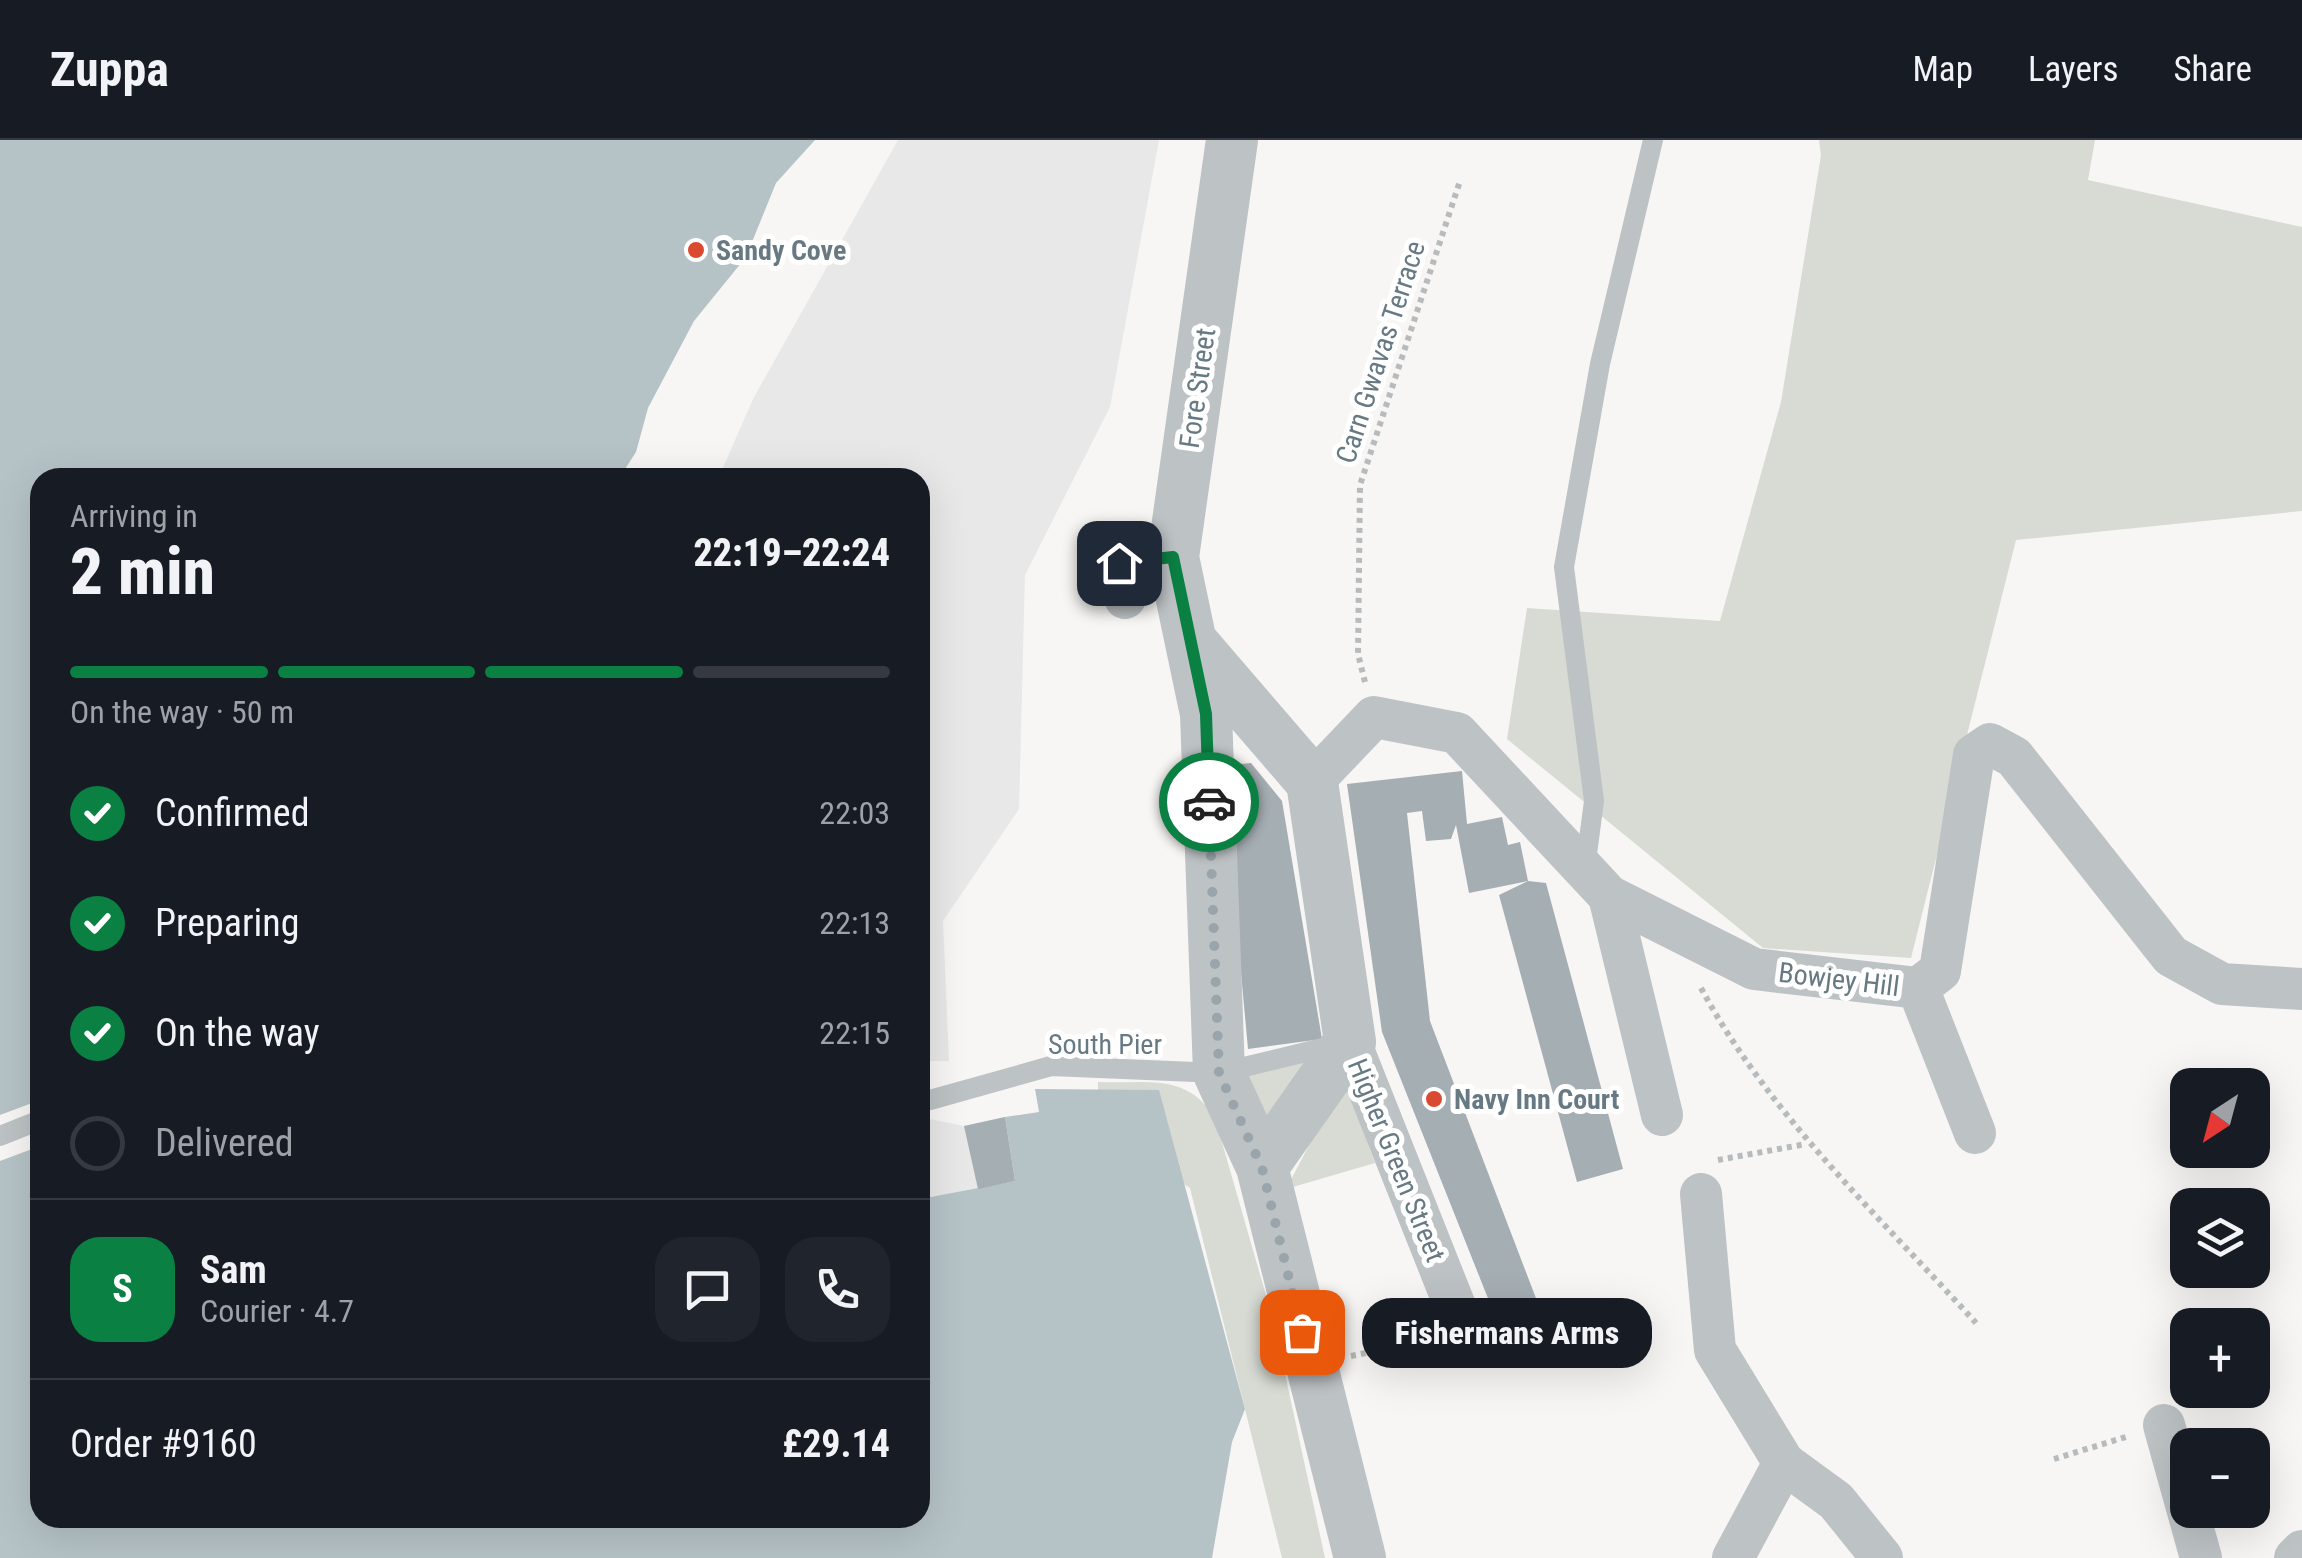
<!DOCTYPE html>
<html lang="en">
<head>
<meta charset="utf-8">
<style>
	body { margin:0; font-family:"Roboto Condensed",sans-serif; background:#20242c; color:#f1f3f6; height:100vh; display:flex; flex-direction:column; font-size:38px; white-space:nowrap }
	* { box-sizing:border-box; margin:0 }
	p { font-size:32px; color:#9ea1a6 }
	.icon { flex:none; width:55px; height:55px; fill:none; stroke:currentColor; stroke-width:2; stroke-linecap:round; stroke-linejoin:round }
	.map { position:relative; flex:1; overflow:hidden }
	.drawer { position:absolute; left:30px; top:328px; width:900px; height:1060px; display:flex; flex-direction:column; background:#171b24; border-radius:30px; box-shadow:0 10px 40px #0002 }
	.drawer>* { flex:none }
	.needle { width:65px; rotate:216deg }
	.buttons { position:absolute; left:2170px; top:928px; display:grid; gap:20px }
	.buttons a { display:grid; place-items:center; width:100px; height:100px; border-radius:20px; background:#171b24; box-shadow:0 10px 40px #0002; font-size:50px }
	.pin { position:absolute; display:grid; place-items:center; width:85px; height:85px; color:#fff; margin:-42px; border-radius:20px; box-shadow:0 5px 15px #0006 }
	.courier { position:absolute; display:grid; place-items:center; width:100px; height:100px; margin:-50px; border:8px solid #0b8043; border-radius:50%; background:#fff; color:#222; box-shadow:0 2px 12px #0007 }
	.bubble { position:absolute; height:70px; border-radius:30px; background:#171b24; box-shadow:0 10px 40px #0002; font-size:32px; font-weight:800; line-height:70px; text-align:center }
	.head em { font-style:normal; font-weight:800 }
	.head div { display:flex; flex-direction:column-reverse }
	.head { display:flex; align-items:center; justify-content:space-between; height:170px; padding:0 40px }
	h1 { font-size:65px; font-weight:800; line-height:75px }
	.bar { display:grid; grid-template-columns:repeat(4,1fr); gap:15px 10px; align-content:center; height:120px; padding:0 40px }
	.bar i { height:12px; border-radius:8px; background:#363941 }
	.bar .current { background:#0b8043 }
	.bar p { grid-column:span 4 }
	.line { display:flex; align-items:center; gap:25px; padding:0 40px; border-top:2px solid #363941 }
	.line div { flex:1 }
	.round { display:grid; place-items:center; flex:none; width:105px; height:105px; border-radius:30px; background:#20242c }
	ol { padding:0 40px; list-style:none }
	li { display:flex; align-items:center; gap:30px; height:110px }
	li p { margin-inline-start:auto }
	li .icon { padding:10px; border-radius:50%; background:#0b8043; color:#fff; stroke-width:4 }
	li:last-child { color:#9ea1a6 }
	li i { width:55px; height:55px; border:5px solid #363941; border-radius:50% }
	header { display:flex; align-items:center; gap:60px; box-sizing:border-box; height:140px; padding:0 50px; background:#171b24; border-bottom:2px solid #363941 }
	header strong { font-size:48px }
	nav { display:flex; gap:55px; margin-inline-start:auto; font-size:35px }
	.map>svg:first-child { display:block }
</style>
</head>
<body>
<header>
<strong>Zuppa</strong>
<nav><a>Map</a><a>Layers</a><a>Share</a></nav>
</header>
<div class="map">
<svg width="2302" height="1418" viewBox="0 0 2302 1418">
	<rect width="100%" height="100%" fill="#f7f6f4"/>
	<path fill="#e7e8e7" d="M898,0H1159L1110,267L1025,435L1019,669L943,781L949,921H920V338L719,337L753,259Z
		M920,977L964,986L1005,977L1015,1041L920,1059Z"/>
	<path fill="#d7dbd3" d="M1819,0H2095L2088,40L2302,87V371L2016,400L1911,818L1763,808L1507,599L1527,468L1720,481L1781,262L1821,15Z
		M1324,908L1267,1004L1238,928Z
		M1344,939L1375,1023L1286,1049Z
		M1098,942C1146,944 1187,932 1215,978L1274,1183L1325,1418H1282L1190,1048L1078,975L1098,969Z"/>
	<path fill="#b6c3c6" d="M0,0H815L776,43L746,117L694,181L648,268L636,312L620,337L40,338V960L0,975Z
		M1035,949L1159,950L1245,1269L1232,1302L1212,1418H0V1021L40,1006V1378H920V1059L1015,1041L1005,977L1039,972Z"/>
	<path fill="#a5aeb3" d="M1251,623L1282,661L1322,899L1248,909L1222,626Z
		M1462,631L1467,684L1502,677L1508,705L1520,702L1528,741L1469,753L1456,685L1451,699L1426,701L1422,671L1407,673L1430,881L1542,1174L1501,1191L1382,892L1347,644Z
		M1528,741L1546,743L1623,1029L1577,1042L1499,755Z
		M1005,977L1015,1041L978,1049L964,986Z"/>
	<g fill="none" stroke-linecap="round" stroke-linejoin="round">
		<path stroke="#b8bbbd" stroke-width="6" stroke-dasharray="5 5" stroke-linecap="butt" d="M1365,542L1358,514L1360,345L1460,41
			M1701,848C1770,976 1879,1076 1976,1183
			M1718,1020L1806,1004
			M1351,1216L1426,1201
			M2054,1319L2129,1296"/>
		<path stroke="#bdc2c5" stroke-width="20" d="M1585,729L1594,661L1564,427L1600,224L1653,0
			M920,958L930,960L1051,926L1219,933L1339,904
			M0,996L40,980"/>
		<path stroke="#bdc2c5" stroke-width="42" d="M1125,458L1119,423L1173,417
			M1312,642L1374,577L1457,593L1609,756L1754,829L1918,848L1940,831L1974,615L1990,604L2014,617L2171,816L2222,844L2302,849
			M1609,756L1662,975
			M1918,848L1975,993
			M1350,902L1466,1194
			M1701,1054L1715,1210L1784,1323L1836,1361L1882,1418
			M2164,1285L2201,1418
			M1733,1418L1784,1323
			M2295,1418L2302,1411"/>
		<path stroke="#bdc2c5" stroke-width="52" d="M1232,0L1173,417L1206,574L1219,933L1262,1027L1360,1418
			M1194,505L1312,642L1350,902L1262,1027"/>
	</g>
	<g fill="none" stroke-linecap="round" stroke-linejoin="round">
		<path stroke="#99a5ab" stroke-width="10" stroke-dasharray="0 18" d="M1209,662L1219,933L1262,1028L1302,1192"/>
		<path stroke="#0b8043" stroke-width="12" d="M1119,423L1173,417L1206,574L1209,662"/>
	</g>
	<g fill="#da4a31" stroke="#fff" stroke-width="4">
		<circle cx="696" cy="110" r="10"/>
		<circle cx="1434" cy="959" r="10"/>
	</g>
	<g text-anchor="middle" stroke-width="10" stroke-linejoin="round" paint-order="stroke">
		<g font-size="28" font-weight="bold" fill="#677983" stroke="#fff" text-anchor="start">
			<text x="716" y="120">Sandy Cove</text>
			<text x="1454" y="969">Navy Inn Court</text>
		</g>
		<g font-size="28" fill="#677983" stroke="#fff">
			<text transform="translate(1380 212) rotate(-72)" y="10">Carn Gwavas Terrace</text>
			<text transform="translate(1197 248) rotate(-82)" y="10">Fore Street</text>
			<text transform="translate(1839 839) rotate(7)" y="10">Bowjey Hill</text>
			<text x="1105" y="914">South Pier</text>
			<text transform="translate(1397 1020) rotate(68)" y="10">Higher Green Street</text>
		</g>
	</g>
</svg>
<div class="buttons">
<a><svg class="needle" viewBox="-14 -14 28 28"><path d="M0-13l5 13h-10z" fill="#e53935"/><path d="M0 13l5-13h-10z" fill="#9ea1a6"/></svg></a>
<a><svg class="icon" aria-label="layers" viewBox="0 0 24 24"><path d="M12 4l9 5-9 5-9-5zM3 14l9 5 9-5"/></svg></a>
<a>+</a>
<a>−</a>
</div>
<div class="pin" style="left:1302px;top:1192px;background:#ea580c"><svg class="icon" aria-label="bag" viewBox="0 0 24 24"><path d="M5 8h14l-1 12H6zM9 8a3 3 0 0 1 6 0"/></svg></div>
<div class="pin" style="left:1119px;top:423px;background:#1f2937"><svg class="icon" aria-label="home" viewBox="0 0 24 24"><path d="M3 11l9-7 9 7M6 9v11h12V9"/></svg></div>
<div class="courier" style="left:1209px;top:662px"><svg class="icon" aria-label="car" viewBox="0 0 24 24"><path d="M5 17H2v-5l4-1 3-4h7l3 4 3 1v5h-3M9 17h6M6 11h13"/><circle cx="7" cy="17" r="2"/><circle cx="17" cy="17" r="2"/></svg></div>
<div class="bubble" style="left:1362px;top:1158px;width:290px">Fishermans Arms</div>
<section class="drawer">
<div class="head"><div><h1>2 min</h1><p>Arriving in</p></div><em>22:19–22:24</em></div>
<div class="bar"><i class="current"></i><i class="current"></i><i class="current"></i><i></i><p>On the way · 50 m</p></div>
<ol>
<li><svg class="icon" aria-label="check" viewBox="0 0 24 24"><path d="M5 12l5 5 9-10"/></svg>Confirmed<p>22:03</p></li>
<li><svg class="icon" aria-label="check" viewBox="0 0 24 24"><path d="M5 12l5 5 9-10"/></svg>Preparing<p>22:13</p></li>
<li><svg class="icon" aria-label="check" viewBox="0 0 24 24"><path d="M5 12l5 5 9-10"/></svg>On the way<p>22:15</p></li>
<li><i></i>Delivered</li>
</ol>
<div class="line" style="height:180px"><b class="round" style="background:#0b8043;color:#fff">S</b><div><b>Sam</b><p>Courier · 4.7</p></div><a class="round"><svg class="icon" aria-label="chat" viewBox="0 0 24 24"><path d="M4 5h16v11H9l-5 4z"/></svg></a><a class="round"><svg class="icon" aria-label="phone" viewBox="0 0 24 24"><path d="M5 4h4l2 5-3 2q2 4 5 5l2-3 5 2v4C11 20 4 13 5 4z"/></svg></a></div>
<div class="line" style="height:130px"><div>Order #9160</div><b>£29.14</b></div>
</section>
</div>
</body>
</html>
